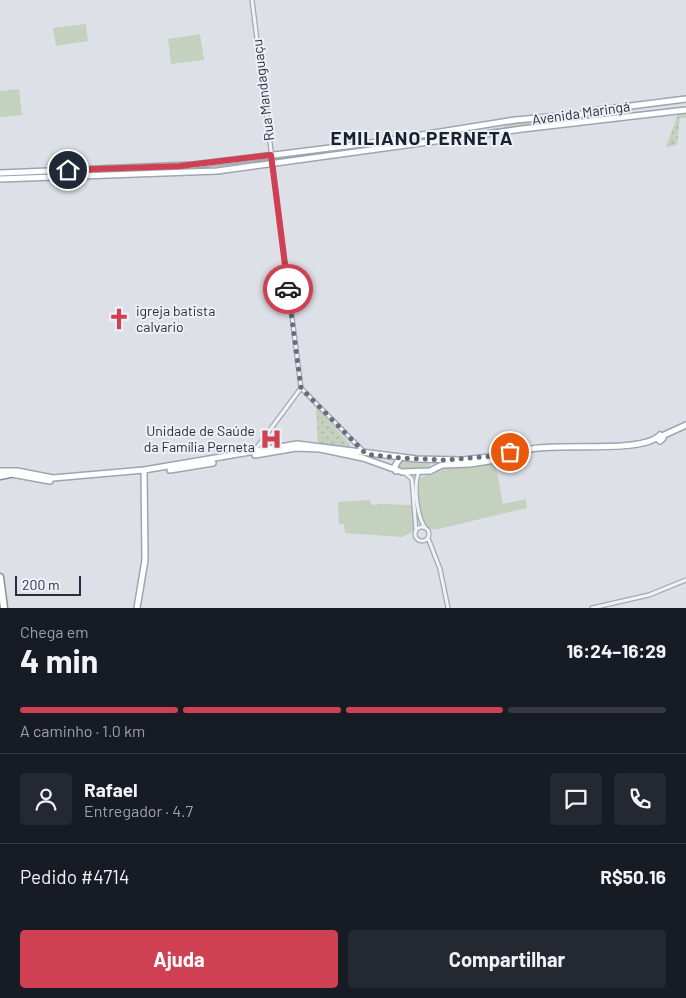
<!DOCTYPE html>
<html lang="pt">
<head>
<meta charset="utf-8">
<style>
	body { margin:0; font-family:Barlow,sans-serif; background:#242831; color:#f1f3f6; height:100vh; display:flex; flex-direction:column; font-size:19px; white-space:nowrap }
	* { box-sizing:border-box; margin:0 }
	p { font-size:16px; color:#9ea1a6 }
	.icon { flex:none; width:28px; height:28px; fill:none; stroke:currentColor; stroke-width:2; stroke-linecap:round; stroke-linejoin:round }
	.map { position:relative; height:608px; overflow:hidden }
	.side { display:flex; flex-direction:column; background:#171b24; flex:1 }
	.side>* { flex:none }
	.scale { position:absolute; left:15px; bottom:12px; width:66px; box-sizing:border-box; padding-left:5px; border:2px solid #272e3e; border-top:0; font-size:14px; line-height:18px; white-space:nowrap; color:#272e3e; -webkit-text-stroke:4px #edf0f5; paint-order:stroke }
	.pin { position:absolute; display:grid; place-items:center; width:42px; height:42px; color:#fff; margin:-21px; border:2px solid #fff; border-radius:50%; box-shadow:0 1px 5px #0007 }
	.courier { position:absolute; display:grid; place-items:center; width:50px; height:50px; margin:-25px; border:4px solid #ce4052; border-radius:50%; background:#fff; color:#222; box-shadow:0 1px 6px #0007 }
	.summary em { font-style:normal; font-weight:700 }
	.summary div { display:flex; flex-direction:column-reverse }
	.summary { display:flex; align-items:center; justify-content:space-between; height:85px; padding:0 20px }
	h1 { font-size:32px; font-weight:700; line-height:38px }
	.bar { display:grid; grid-template-columns:repeat(4,1fr); gap:8px 5px; align-content:center; height:60px; padding:0 20px }
	.bar i { height:6px; border-radius:4px; background:#363941 }
	.bar .on { background:#ce4052 }
	.bar p { grid-column:span 4 }
	.line { display:flex; align-items:center; gap:12px; padding:0 20px; border-top:1px solid #363941 }
	.line div { flex:1 }
	.round { display:grid; place-items:center; flex:none; width:52px; height:52px; border-radius:5px; background:#242831 }
	.primary-button { display:flex; gap:10px; margin-top:auto; padding:10px 20px }
	.primary-button a { flex:1; height:58px; border-radius:5px; background:#ce4052; color:#fff; font-size:20px; font-weight:700; line-height:58px; text-align:center }
	.primary-button a+a { background:#242831; color:#f1f3f6 }
	.map>svg:first-child { display:block }
</style>
</head>
<body>
<div class="map">
<svg width="686" height="608" viewBox="0 0 686 608">
	<defs>
		<pattern id="park-dots" width="8" height="8" patternUnits="userSpaceOnUse" patternTransform="scale(1.25)"><rect width="8" height="8" fill="#c3d1be"/><path d="M2 2h.1M6 6h.1" fill="none" stroke="#a8b4a4" stroke-width="1.8" stroke-linecap="round"/></pattern>
	</defs>
	<rect width="100%" height="100%" fill="#dde1e7"/>
	<path fill="#c3d1be" d="M86,24L88,41L56,46L53,28Z
		M200,34L204,60L171,64L168,39Z
		M19,89L22,115L0,117V91Z
		M621,108L622,115L505,129L504,124L583,116Z
		M460,129L461,135L405,141L384,147L383,143Z
		M268,157L269,163L215,170V164Z
		M210,165V170L111,175L110,170Z
		M401,460L428,461L431,467L430,469L399,470L397,466Z
		M495,462L503,504L526,499L527,508L438,529C433,530 427,529 424,523C420,517 417,485 420,478L445,468L469,467Z
		M370,500L371,504L374,505L379,504L412,505L415,525L412,532L402,537L345,533L344,524H339L338,502Z"/>
	<path fill="url(#park-dots)" d="M686,112V118H680L677,145L666,147L678,114Z
		M316,407L350,444L349,448L318,443Z"/>
	<g fill="none" stroke-linecap="round" stroke-linejoin="round">
		<g stroke="#a3a8b1" stroke-width="5.5">
			<path id="minor" d="M252,0L301,388
				M301,388L364,452
				M255,450L301,388
				M419,472C413,485 417,515 425,528
				M405,473L412,479L416,531
				M415 534a7 7 0 1 1 14 0a7 7 0 1 1-14 0Z
				M428,538L440,569L448,608
				M592,608L649,595L686,580"/>
		</g>
		<g stroke="#9da5b3" stroke-width="8">
			<path id="major" d="M0,173L193,165L378,142L515,120L582,114L599,110L686,99
				M0,179L217,171L522,129L686,110
				M662,436L686,425
				M508 456a4 4 0 1 1 8 0a4 4 0 1 1-8 0Z
				M514,453C550,439 639,456 660,435L663,438L660,441L657,438
				M255,455L296,448L320,449L363,458L402,472L430,471L442,465L470,464L508,458
				M170,470L213,463
				M0,471H17L53,478L144,470L297,444L417,459L462,460L508,455
				M396,471L395,466L400,458
				M6,473L50,481
				M137,608L145,560L144,470"/>
		</g>
		<g stroke="#858e9e" stroke-width="9">
			<path id="highway" d="M0,476L10,474
				M0,577L4,608"/>
		</g>
		<use href="#minor" stroke="#f0f2f6" stroke-width="3"/>
		<use href="#major" stroke="#fff" stroke-width="5"/>
		<use href="#highway" stroke="#fff" stroke-width="6"/>
	</g>
	<g fill="none" stroke-linecap="round" stroke-linejoin="round">
		<path stroke="#676d79" stroke-width="5" stroke-dasharray="0 9" d="M288,289L301,388L366,454L400,458L446,460L508,455L510,452"/>
		<path stroke="#ce4052" stroke-width="6" d="M68,170L180,166L271,155L288,289"/>
	</g>
	<defs>
		<g id="church-bare" transform="scale(1.725)"><path d="M-1.2-6h2.4v3.5h3.3v2.4h-3.3V6h-2.4V-.1h-3.3v-2.4h3.3Z" fill="#ce4052" stroke="#edf0f5" stroke-width="2.5" paint-order="stroke"/></g>
		<g id="hospital-bare" transform="scale(1.725)"><path d="M-5-5h3v3.5h4V-5h3V5h-3V1.5h-4V5h-3Z" fill="#ce4052" stroke="#edf0f5" stroke-width="2.5" paint-order="stroke"/></g>
	</defs>
	<g fill-rule="evenodd">
		<use href="#church-bare" x="119" y="319"/>
		<use href="#hospital-bare" x="271" y="439"/>
	</g>
	<g text-anchor="middle" stroke-width="4" stroke-linejoin="round" paint-order="stroke">
		<g font-size="14" fill="#272e3e" stroke="#edf0f5">
			<text transform="translate(263 90) rotate(-97)" y="5">Rua Mandaguaçu</text>
			<text transform="translate(581 113) rotate(-8)" y="5">Avenida Maringá</text>
		</g>
		<g font-size="14" fill="#272e3e" stroke="#edf0f5" text-anchor="start">
			<text x="136" y="316">igreja batista<tspan x="136" dy="16">calvario</tspan></text>
			<text x="255" y="436" text-anchor="end">Unidade de Saúde<tspan x="255" dy="16">da Família Perneta</tspan></text>
		</g>
		<g font-size="19" font-weight="bold" letter-spacing="1" fill="#19202e" stroke="#edf0f5">
			<text x="422" y="145">EMILIANO PERNETA</text>
		</g>
	</g>
</svg>
<div class="scale">200 m</div>
<div class="pin" style="left:510px;top:452px;background:#ea580c"><svg class="icon" aria-label="bag" viewBox="0 0 24 24"><path d="M5 8h14l-1 12H6zM9 8a3 3 0 0 1 6 0"/></svg></div>
<div class="pin" style="left:68px;top:170px;background:#1f2937"><svg class="icon" aria-label="home" viewBox="0 0 24 24"><path d="M3 11l9-7 9 7M6 9v11h12V9"/></svg></div>
<div class="courier" style="left:288px;top:289px"><svg class="icon" aria-label="car" viewBox="0 0 24 24"><path d="M5 17H2v-5l4-1 3-4h7l3 4 3 1v5h-3M9 17h6M6 11h13"/><circle cx="7" cy="17" r="2"/><circle cx="17" cy="17" r="2"/></svg></div>
</div>
<section class="side">
<div class="summary"><div><h1>4 min</h1><p>Chega em</p></div><em>16:24–16:29</em></div>
<div class="bar"><i class="on"></i><i class="on"></i><i class="on"></i><i></i><p>A caminho · 1.0 km</p></div>
<div class="line" style="height:90px"><a class="round"><svg class="icon" aria-label="person" viewBox="0 0 24 24"><circle cx="12" cy="8" r="4"/><path d="M4 21q1-7 8-7t8 7"/></svg></a><div><b>Rafael</b><p>Entregador · 4.7</p></div><a class="round"><svg class="icon" aria-label="chat" viewBox="0 0 24 24"><path d="M4 5h16v11H9l-5 4z"/></svg></a><a class="round"><svg class="icon" aria-label="phone" viewBox="0 0 24 24"><path d="M5 4h4l2 5-3 2q2 4 5 5l2-3 5 2v4C11 20 4 13 5 4z"/></svg></a></div>
<div class="line" style="height:65px"><div>Pedido #4714</div><b>R$50.16</b></div>
<div class="primary-button"><a>Ajuda</a><a>Compartilhar</a></div>
</section>
</body>
</html>
